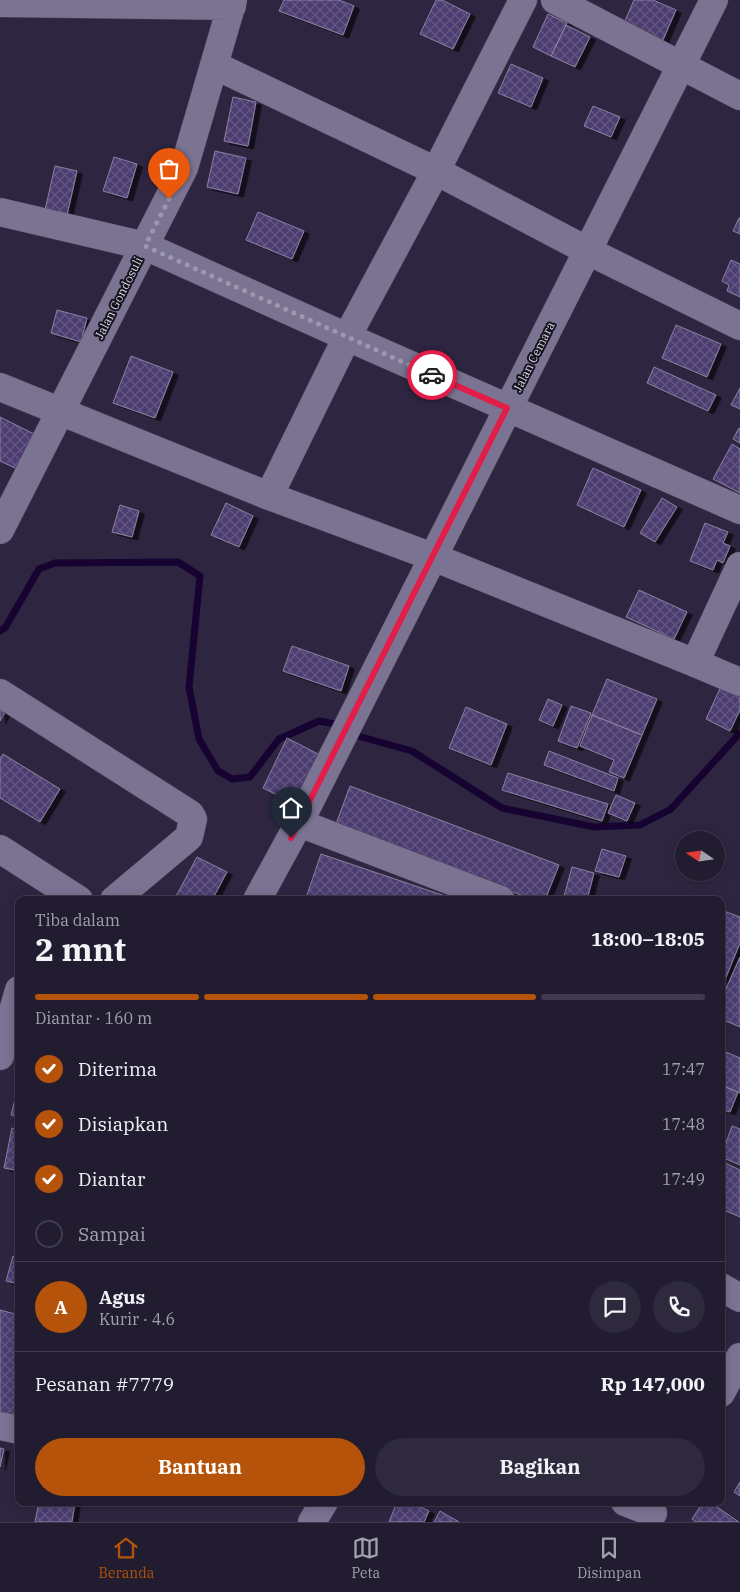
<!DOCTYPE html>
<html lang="id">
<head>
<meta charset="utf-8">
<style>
	body { margin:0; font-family:"IBM Plex Serif",serif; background:#2e293d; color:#f1f3f6; height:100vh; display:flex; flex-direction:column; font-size:19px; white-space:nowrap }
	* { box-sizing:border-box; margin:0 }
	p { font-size:16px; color:#a2a1ab }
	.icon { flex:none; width:28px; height:28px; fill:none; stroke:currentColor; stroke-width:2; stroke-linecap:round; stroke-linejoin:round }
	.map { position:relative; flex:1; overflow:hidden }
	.side { position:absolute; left:15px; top:896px; width:710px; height:610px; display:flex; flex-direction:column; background:#221c31; border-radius:10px; box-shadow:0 2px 12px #0003,0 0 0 1px #3f3a4d }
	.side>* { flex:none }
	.needle { width:32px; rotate:283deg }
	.controls { position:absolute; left:675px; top:831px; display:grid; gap:10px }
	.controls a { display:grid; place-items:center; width:50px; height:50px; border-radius:50%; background:#221c31; box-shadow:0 2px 12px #0003,0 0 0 1px #3f3a4d; font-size:25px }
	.pin { position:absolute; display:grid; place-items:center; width:42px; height:42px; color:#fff; margin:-51px -21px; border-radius:50% 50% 50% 0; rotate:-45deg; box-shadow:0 0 5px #0007 }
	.pin .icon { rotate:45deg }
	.courier { position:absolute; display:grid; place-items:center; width:50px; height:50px; margin:-25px; border:4px solid #e11d48; border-radius:50%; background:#fff; color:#222; box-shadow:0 1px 6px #0007 }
	.head em { font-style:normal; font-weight:800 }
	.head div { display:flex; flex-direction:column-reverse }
	.head { display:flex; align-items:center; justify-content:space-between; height:85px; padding:0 20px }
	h1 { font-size:32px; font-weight:800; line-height:38px }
	.bar { display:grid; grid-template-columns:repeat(4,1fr); gap:8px 5px; align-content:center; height:60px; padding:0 20px }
	.bar i { height:6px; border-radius:4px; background:#3f3a4d }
	.bar .selected { background:#b45309 }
	.bar p { grid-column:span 4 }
	.line { display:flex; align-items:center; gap:12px; padding:0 20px; border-top:1px solid #3f3a4d }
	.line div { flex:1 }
	.round { display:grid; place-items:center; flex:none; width:52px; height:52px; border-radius:26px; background:#2e293d }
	ol { padding:0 20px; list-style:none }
	li { display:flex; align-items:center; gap:15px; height:55px }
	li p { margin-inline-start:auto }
	li .icon { padding:5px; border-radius:50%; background:#b45309; color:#fff; stroke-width:4 }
	li:last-child { color:#a2a1ab }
	li i { width:28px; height:28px; border:2px solid #3f3a4d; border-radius:50% }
	.primary-button { display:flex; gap:10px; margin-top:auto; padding:10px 20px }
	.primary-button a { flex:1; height:58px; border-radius:30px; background:#b45309; color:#fff; font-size:20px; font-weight:800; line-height:58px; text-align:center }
	.primary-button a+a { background:#2e293d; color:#f1f3f6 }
	.tabs { display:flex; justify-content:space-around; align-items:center; height:70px; border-top:1px solid #3f3a4d; background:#221c31; font-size:14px; color:#a2a1ab }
	.tabs a { display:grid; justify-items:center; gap:2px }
	.tabs .selected { color:#b45309 }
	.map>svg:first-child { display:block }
</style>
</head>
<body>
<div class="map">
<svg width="740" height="1522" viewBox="0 0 740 1522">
	<defs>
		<pattern id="building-cross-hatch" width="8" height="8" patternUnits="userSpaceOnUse" patternTransform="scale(1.25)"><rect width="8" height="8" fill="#4c3c70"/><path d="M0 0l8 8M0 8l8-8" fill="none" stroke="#655784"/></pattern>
		<filter id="shadow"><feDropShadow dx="5.5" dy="3" stdDeviation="0" flood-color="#0009"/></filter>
	</defs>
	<rect width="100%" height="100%" fill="#2e2641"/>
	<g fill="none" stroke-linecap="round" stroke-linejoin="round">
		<path stroke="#160331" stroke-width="7" d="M0,631L5,628L39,569L55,563L178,562L200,576L189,687L199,739L218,771L232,779L250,777L279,739L319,721L341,725
			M350,731L358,736L412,751L502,808L594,827L640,825L671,809L740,733"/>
	</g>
	<path fill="url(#building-cross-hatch)" stroke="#8981a1" filter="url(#shadow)" d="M284,0H339L354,6L343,35L279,11Z
		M436,0H442L470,14L453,49L420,34Z
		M634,0H653L676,10L663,40L624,23Z
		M548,14L567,23L551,56L533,47Z
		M566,25L590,37L575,67L551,56Z
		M511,64L543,78L531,107L498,93Z
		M233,97L256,102L248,146L224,141Z
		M593,106L620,117L611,137L584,126Z
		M215,151L246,158L238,194L207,187Z
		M114,157L137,164L127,198L103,191Z
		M55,166L77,171L67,215L45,210Z
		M258,212L304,231L292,259L246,240Z
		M739,218H740V234L733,231Z
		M731,260L740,264V297L727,291L729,285L722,281Z
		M57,310L87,318L81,342L51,333Z
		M676,325L721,344L707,377L662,358Z
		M131,356L173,372L155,418L113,403Z
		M654,367L716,395L708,411L647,383Z
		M740,388V409L731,405Z
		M0,417L34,434L17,469L0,461Z
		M739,428L740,429V443L733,439Z
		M732,444L740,449V493L713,479Z
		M593,468L641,490L624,527L577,505Z
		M662,498L677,507L655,542L640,533Z
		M226,503L253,516L239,547L211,535Z
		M120,505L139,511L132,537L112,532Z
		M705,523L728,532L723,543L730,546L723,563L717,560L713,570L690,561Z
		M639,590L687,612L674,639L626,617Z
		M292,646L349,666L341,691L283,671Z
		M607,679L657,699L642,735L592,715Z
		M723,682L740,690V710L730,731L706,719Z
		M548,699L562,705L553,726L539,720Z
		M571,706L591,713L577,748L558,741Z
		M466,707L507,724L491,765L449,748Z
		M0,710L5,712L0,721Z
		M592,715L642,735L624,778L609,772L614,760L580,746Z
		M287,738L322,756L297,805L263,788Z
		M549,751L618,778L614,791L544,765Z
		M3,754L60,789L40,822L0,798V758Z
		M508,773L608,804L602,821L502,790Z
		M350,786L559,865L545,900H534L336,824Z
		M616,795L635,803L627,821L608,813Z
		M602,849L626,856L619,877L595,871Z
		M321,854L454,899V900H312L306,898Z
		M197,857L227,872L212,900H174Z
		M572,867L594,873L587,900H563Z
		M721,910L740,917V943L722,987Z
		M740,957V1027L721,1019V1000Z
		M721,1050L740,1058V1093L721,1085Z
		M19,1084V1117L11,1115Z
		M721,1085L738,1092L730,1112L721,1109Z
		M732,1126L740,1129V1165L721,1157Z
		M12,1128L19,1130V1171L4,1168Z
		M721,1161L740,1170V1217L721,1209Z
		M13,1256L19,1258V1284L6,1281Z
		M0,1310L19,1315V1430L0,1425Z
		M0,1448L4,1449L0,1467Z
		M740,1482V1496L734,1492Z
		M39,1502H75L72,1522H35Z
		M397,1502H410L429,1511L424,1522H389Z
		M703,1502H710L739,1522H696L692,1519Z
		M440,1511L459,1522H434Z"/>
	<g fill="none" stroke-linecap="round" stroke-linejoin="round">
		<g stroke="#494259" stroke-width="29">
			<path id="minor" d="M523,0L436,171L347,337L269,496L433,557L695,663L740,566
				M555,0L740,96
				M0,3L232,6
				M214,65L436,171L588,251L740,326
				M0,212L145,246L347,337L740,510
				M0,387L269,496
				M0,530L184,168L233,0
				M695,663L740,682
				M0,693L190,814L193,819L189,837L114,900
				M299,823L501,900
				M0,849L79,900
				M257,900L299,823L714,0
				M0,1056L19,990
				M721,1287L740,1298
				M721,1393L740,1357
				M0,1426L19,1430
				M625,1502L653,1513
				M312,1522L324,1502"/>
		</g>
		<use href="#minor" stroke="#7b7392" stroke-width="28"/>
	</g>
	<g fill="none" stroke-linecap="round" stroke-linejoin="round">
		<path stroke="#9d98ad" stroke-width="5" stroke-dasharray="0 9" d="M169,199L145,246L432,375"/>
		<path stroke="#e11d48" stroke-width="6" d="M291,838L507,408L432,375"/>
	</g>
	<g text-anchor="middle" stroke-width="4" stroke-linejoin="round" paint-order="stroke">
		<g font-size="12" fill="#d9d5e7" stroke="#15121d">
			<text transform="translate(119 298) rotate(-63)" y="4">Jalan Gondosuli</text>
			<text transform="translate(534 357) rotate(-63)" y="4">Jalan Cemara</text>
		</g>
	</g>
</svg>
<div class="controls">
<a><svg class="needle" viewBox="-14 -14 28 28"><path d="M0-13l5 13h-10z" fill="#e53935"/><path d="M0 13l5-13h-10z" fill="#a2a1ab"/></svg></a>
</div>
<div class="pin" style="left:169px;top:199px;background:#ea580c"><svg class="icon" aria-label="bag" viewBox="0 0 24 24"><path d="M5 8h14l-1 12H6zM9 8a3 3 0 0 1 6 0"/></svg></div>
<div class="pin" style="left:291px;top:838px;background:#1f2937"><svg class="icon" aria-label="home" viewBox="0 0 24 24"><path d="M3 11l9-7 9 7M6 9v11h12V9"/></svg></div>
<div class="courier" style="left:432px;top:375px"><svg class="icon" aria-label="car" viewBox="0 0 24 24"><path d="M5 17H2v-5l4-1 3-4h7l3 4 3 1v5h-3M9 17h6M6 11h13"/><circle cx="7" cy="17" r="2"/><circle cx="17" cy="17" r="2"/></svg></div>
<section class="side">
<div class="head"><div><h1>2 mnt</h1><p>Tiba dalam</p></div><em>18:00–18:05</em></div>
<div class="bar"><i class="selected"></i><i class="selected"></i><i class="selected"></i><i></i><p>Diantar · 160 m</p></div>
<ol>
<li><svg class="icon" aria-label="check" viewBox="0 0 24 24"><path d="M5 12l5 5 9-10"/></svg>Diterima<p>17:47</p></li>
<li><svg class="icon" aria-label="check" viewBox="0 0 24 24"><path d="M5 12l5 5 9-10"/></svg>Disiapkan<p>17:48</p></li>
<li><svg class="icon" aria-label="check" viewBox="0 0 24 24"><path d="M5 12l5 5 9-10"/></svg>Diantar<p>17:49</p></li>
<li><i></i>Sampai</li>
</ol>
<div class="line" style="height:90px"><b class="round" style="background:#b45309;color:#fff">A</b><div><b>Agus</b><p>Kurir · 4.6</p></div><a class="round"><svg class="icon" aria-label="chat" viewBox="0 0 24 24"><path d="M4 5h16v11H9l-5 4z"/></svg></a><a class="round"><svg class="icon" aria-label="phone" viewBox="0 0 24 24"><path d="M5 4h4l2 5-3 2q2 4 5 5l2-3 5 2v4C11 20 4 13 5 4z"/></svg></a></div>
<div class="line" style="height:65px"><div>Pesanan #7779</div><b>Rp 147,000</b></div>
<div class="primary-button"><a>Bantuan</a><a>Bagikan</a></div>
</section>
</div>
<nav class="tabs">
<a class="selected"><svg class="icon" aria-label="home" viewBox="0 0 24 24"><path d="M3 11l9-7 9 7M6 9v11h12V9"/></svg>Beranda</a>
<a><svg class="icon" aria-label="map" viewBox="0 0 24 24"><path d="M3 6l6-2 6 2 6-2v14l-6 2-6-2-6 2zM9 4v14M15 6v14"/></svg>Peta</a>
<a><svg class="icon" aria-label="saved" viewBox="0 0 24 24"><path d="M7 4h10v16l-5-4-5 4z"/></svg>Disimpan</a>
</nav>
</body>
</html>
